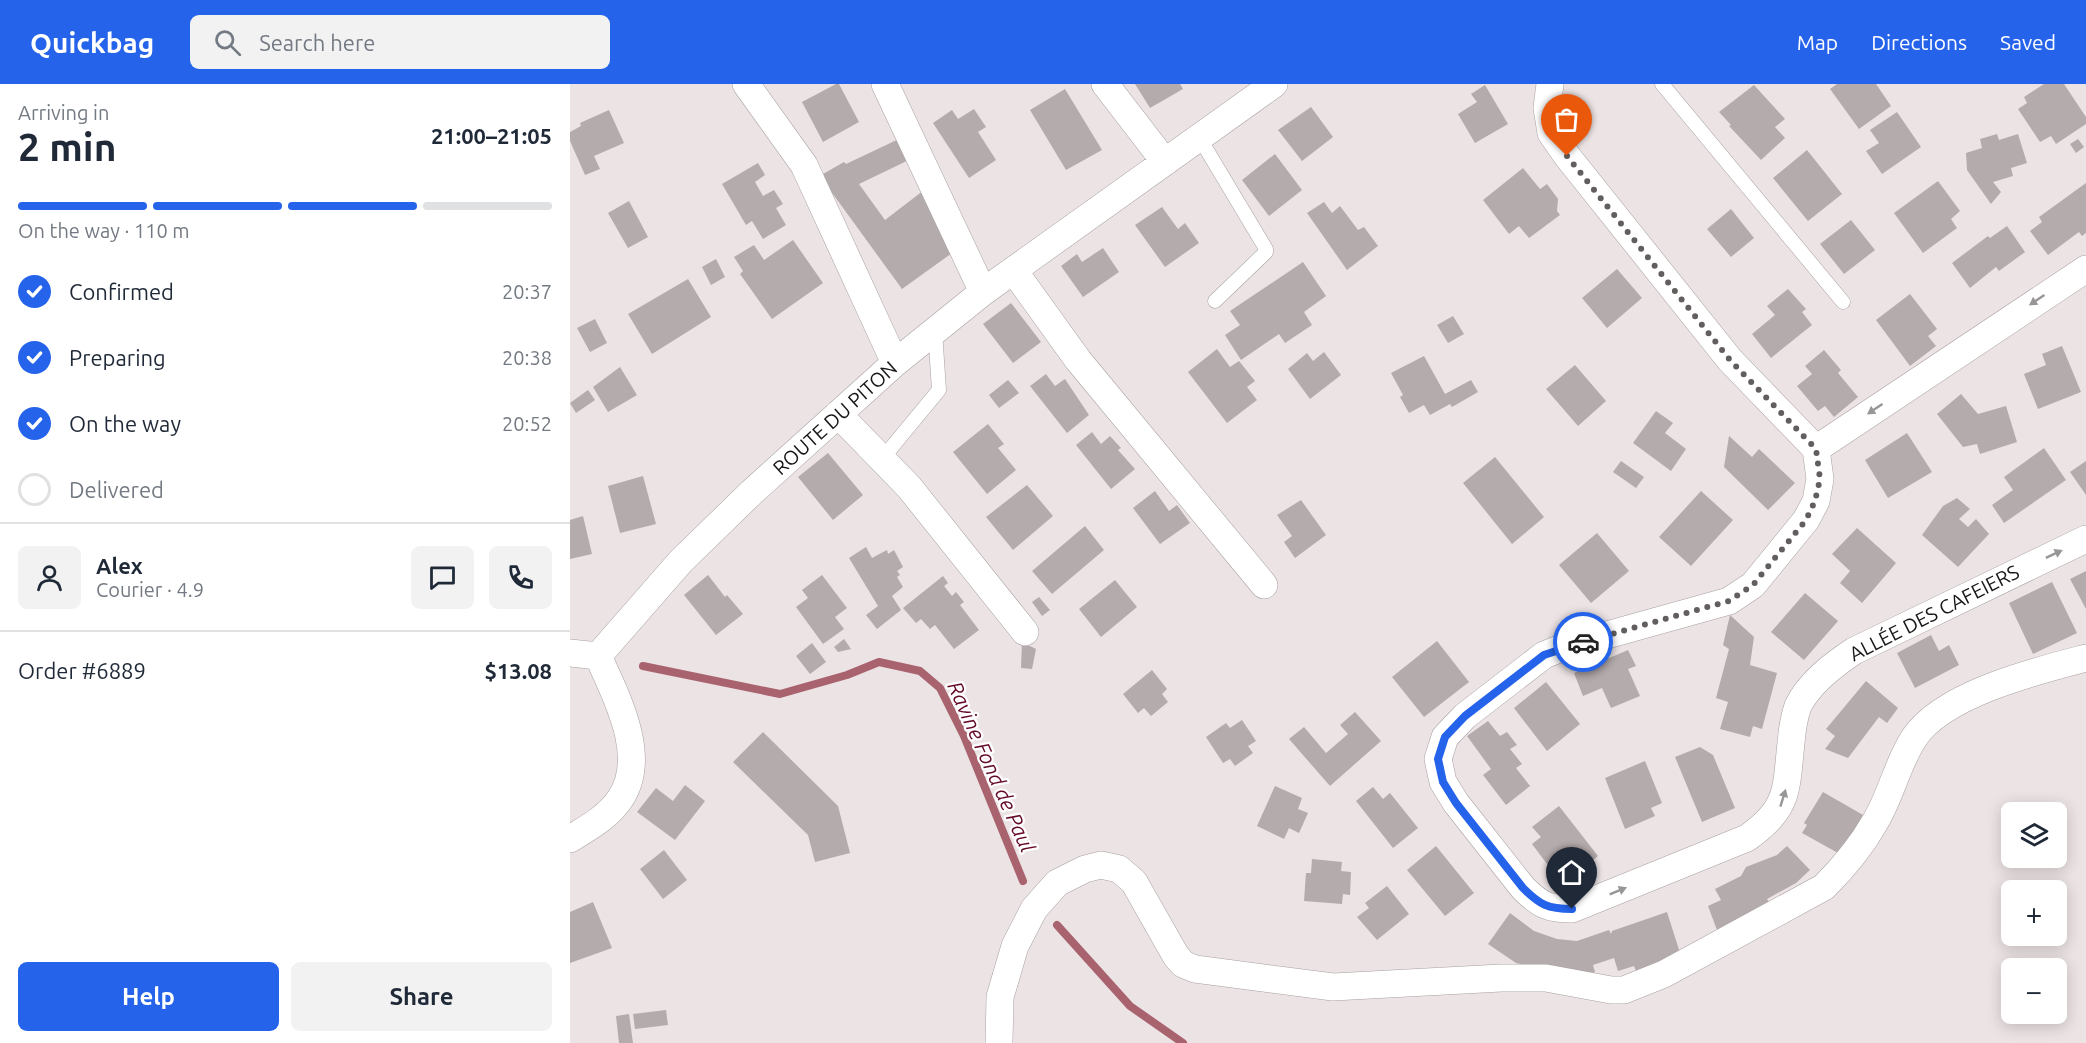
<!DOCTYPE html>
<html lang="en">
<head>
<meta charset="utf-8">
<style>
	body { margin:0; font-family:Ubuntu,sans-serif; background:#f2f2f3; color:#1f2937; height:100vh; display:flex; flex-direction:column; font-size:22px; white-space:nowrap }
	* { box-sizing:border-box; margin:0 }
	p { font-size:20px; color:#747a83 }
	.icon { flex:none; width:33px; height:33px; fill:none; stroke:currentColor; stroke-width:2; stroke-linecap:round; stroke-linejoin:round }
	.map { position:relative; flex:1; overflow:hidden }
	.panel { display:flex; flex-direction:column; background:#fff; width:570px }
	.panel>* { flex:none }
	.controls { position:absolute; left:1431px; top:718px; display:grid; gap:12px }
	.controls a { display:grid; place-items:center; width:66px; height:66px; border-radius:9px; background:#fff; box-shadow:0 3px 15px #0003; font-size:30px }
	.pin { position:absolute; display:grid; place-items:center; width:51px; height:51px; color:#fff; margin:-62px -26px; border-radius:50% 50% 50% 0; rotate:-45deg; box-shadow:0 0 6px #0007 }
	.pin .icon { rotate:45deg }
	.courier { position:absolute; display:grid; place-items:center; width:60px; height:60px; margin:-30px; border:4px solid #2563eb; border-radius:50%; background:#fff; color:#222; box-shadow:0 2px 8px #0007 }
	.overview em { font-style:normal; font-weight:600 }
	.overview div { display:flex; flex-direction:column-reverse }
	.overview { display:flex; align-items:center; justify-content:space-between; height:102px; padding:0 18px }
	h1 { font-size:39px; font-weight:600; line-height:45px }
	.bar { display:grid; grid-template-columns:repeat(4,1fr); gap:9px 6px; align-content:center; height:72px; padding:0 18px }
	.bar i { height:8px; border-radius:4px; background:#e0e1e3 }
	.bar .active { background:#2563eb }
	.bar p { grid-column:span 4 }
	.line { display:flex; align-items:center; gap:15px; padding:0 18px; border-top:2px solid #e0e1e3 }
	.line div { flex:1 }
	.round { display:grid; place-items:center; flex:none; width:63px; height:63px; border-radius:9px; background:#f2f2f3 }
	ol { padding:0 18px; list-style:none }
	li { display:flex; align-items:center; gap:18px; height:66px }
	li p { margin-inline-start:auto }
	li .icon { padding:6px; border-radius:50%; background:#2563eb; color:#fff; stroke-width:4 }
	li:last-child { color:#747a83 }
	li i { width:33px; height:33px; border:3px solid #e0e1e3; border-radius:50% }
	.button { display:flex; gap:12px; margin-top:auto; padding:12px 18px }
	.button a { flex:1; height:69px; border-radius:9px; background:#2563eb; color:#fff; font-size:24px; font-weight:600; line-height:69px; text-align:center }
	.button a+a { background:#f2f2f3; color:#1f2937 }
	header { display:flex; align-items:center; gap:36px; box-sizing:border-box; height:84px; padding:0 30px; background:#2563eb; color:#fff }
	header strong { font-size:28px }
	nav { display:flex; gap:33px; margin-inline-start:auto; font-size:21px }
	.search { width:420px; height:54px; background:#f2f2f3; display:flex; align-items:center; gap:15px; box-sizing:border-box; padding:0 21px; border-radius:9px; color:#747a83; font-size:22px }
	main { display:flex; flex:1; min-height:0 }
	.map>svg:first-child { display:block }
</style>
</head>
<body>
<header>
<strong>Quickbag</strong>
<div class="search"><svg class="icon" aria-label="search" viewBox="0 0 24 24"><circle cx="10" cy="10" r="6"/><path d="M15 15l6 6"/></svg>Search here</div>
<nav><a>Map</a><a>Directions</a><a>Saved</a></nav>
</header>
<main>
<section class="panel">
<div class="overview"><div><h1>2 min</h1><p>Arriving in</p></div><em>21:00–21:05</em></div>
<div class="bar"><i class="active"></i><i class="active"></i><i class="active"></i><i></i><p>On the way · 110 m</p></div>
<ol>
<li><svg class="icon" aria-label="check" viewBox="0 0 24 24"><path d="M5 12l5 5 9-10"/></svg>Confirmed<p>20:37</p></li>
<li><svg class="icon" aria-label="check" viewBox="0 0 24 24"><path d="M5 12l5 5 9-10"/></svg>Preparing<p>20:38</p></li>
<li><svg class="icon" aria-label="check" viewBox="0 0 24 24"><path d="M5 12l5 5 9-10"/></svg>On the way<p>20:52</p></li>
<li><i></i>Delivered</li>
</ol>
<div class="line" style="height:108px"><a class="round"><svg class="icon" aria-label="person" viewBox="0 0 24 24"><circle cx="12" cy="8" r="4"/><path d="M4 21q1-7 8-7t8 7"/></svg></a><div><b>Alex</b><p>Courier · 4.9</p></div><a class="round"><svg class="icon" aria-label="chat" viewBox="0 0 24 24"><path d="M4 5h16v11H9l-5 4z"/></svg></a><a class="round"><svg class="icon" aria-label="phone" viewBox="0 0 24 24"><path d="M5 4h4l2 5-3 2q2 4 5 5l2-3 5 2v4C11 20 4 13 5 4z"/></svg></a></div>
<div class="line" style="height:78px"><div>Order #6889</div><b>$13.08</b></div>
<div class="button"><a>Help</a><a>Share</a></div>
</section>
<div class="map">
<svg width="1516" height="959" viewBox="0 0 1516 959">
	<rect width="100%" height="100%" fill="#ece3e4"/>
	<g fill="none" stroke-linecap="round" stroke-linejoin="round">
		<path stroke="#a8636f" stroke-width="8" d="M73,582L210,610L277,591L309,578L350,587L370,604L394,652L453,797
			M487,841L560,922L613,959"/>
	</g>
	<path fill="#b4abac" d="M266,0H269L289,38L253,58L232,18Z
		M565,0H610L613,5L580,24Z
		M1267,0H1306L1321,22L1289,45L1260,5Z
		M1474,0H1494L1516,33V40L1486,60L1481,52L1470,58L1448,25L1457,19L1454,13Z
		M915,1L938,40L905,59L888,30L907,18L901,10Z
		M1184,1L1215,35L1205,43L1215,54L1191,76L1159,42L1161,41L1149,28Z
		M495,5L532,66L496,86L460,26Z
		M741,23L763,53L732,77L708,46Z
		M404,25L416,43L408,48L426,76L399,94L363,39L382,26L388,35Z
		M39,26L54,59L24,72L30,85L15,91L0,57V48L11,42L10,39Z
		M1327,28L1351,63L1312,90L1296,67L1309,59L1300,46Z
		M1427,50L1429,56L1448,50L1457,79L1441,84L1443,92L1423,98L1431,108L1421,120L1397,86L1396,69L1412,64L1410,55Z
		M333,53L343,74L289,100L315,136L358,103L389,164L332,205L260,106L253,90L274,78L276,80Z
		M1508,55L1514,63L1506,69L1500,60Z
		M1237,66L1272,110L1238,137L1203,94Z
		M705,70L732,106L699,132L672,96Z
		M188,79L195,91L185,98L193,112L204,106L213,120L206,124L216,141L193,155L182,137L176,141L152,100Z
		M953,84L970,105L977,100L988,115L987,127L990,131L959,154L949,142L939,150L913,116Z
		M1368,97L1390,127L1381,135L1387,144L1353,169L1324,129Z
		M1516,99V149L1512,152L1509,148L1478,171L1460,147L1472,138L1469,133Z
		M59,117L78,153L58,164L38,129Z
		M754,118L762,129L770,122L788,146L794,143L808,162L777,186L737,129Z
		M592,123L608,145L615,139L629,159L595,183L565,141Z
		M1161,125L1184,154L1161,173L1137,145Z
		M1281,136L1305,166L1274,190L1250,160Z
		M1437,142L1455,168L1429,187L1426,183L1400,204L1382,179L1418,152L1420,154Z
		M223,156L253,199L202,235L170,190L173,187L164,173L184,161L194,176Z
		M533,164L549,188L513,213L491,182L507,170L512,178Z
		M146,175L155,193L141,201L132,183Z
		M733,178L756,212L734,228L742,241L715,259L709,250L671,276L655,251L670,241L660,227Z
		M1047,185L1072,214L1037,244L1012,214Z
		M118,195L141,233L82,270L58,230Z
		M1218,205L1236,225L1232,228L1242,241L1201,274L1182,250L1205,231L1197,222Z
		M1340,210L1367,245L1358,252L1366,262L1340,282L1306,236Z
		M441,219L471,258L443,279L413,240Z
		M883,232L894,250L878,259L867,241Z
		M25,235L37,259L20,268L7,244Z
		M1492,262L1511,308L1468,325L1454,290L1476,281L1472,270Z
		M647,265L660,283L669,277L685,297L677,303L687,316L657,339L618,288Z
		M1254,266L1271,286L1268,289L1288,313L1264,333L1255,322L1248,327L1227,302L1242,290L1235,282Z
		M754,268L771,291L740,315L718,285L737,269L743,277Z
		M854,272L875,310L901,296L908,308L882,323L880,320L860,331L854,321L839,329L830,313L833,311L821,289Z
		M1005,281L1036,317L1008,342L976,305Z
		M50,283L67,311L38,328L23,303Z
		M476,290L485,302L495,295L519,331L497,349L460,302Z
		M438,296L449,309L429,324L419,311Z
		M18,306L25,316L6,329L0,319Z
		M1391,310L1408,330L1436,322L1447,358L1410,370L1407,360L1393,363L1367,330Z
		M1086,327L1103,339L1095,349L1116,365L1101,387L1063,359Z
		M418,340L434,360L428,364L446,386L417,410L383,368Z
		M522,348L531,360L540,352L551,364L548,366L565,385L541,405L506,361Z
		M1337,349L1362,388L1318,414L1295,376Z
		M1159,352L1182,373L1189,365L1225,399L1198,426L1154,383Z
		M1474,364L1496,396L1434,439L1422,421L1443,406L1434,393Z
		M258,369L293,411L263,436L228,393Z
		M925,373L974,433L942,460L893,399Z
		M1051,377L1074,393L1066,404L1043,388Z
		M1516,377V411L1500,388Z
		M73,392L86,440L50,449L38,402Z
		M457,401L483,432L443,466L416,433Z
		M585,407L599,427L607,421L620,439L590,460L563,424Z
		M1131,407L1163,436L1121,482L1089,453Z
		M1387,414L1400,425L1389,435L1398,443L1406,435L1419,450L1388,483L1352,451L1373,422Z
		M731,416L756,451L725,474L714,458L722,452L707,431Z
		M13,432L22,470L0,475V436Z
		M515,442L534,466L482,510L462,487Z
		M1287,444L1326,479L1292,519L1270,499L1280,487L1262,470Z
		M1027,449L1059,487L1021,519L989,481Z
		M296,463L302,474L317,466L318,470L324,466L333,483L327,487L330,491L327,493L333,503L322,512L331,526L307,545L296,531L308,522L279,474Z
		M1516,487V525L1500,495Z
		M138,491L155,513L157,511L173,530L146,551L114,511Z
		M252,491L277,524L265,533L274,545L253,560L226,523L238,514L232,506Z
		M373,492L378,499L374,502L382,512L386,508L394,518L390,521L409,546L384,565L365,541L360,545L351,535L346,539L333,524Z
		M545,496L567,523L531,553L509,525Z
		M1482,498L1507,549L1463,570L1439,519Z
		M1235,509L1268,537L1234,576L1201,548Z
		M469,513L480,526L472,532L462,518Z
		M1160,531L1184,553L1180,581L1207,589L1192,645L1183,642L1180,653L1150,645L1158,618L1146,614L1159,565L1153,561Z
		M1361,551L1369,567L1379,561L1389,581L1345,604L1327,569Z
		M274,555L281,565L268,568L264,563Z
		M867,557L899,598L854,633L822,593Z
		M452,558L466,565L462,585L451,584Z
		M242,559L256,578L240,590L226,572Z
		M1058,566L1066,582L1058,585L1070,612L1041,624L1032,604L1013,612L1004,589Z
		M582,586L597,605L592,610L598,618L581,632L574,624L568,629L553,610Z
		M1296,597L1328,624L1317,639L1309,633L1278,674L1255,665L1265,652L1256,645Z
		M976,598L1010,640L977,667L944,624Z
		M785,628L811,657L760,702L719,655L734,643L756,669L778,650L770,641Z
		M672,636L686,657L678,662L683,669L665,682L660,675L653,679L636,653L656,639L660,644Z
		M918,637L930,652L937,648L947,661L940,665L952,680L946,684L960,702L936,721L913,691L921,685L897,652Z
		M193,648L268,722L280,769L245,778L238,751L163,678Z
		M1130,663L1143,671L1165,724L1132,738L1105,673Z
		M1075,677L1092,719L1081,724L1085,732L1055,745L1035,694Z
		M115,701L135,717L105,756L67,728L86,704L103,717Z
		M705,702L732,714L728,725L738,729L729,749L719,744L714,755L687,742Z
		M803,703L813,715L820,709L848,744L823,764L786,717Z
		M1253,708L1293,731L1276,761L1273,760L1268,769L1232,749L1237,741L1234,739Z
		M989,722L1028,772L998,797L982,776L977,780L962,760L971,753L962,743Z
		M866,762L904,809L875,832L837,786Z
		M1217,762L1240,786L1226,799L1197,815L1199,818L1147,846L1138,822L1151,816L1145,805L1171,792L1176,783L1207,771Z
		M94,766L117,796L93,815L70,785Z
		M742,775L772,778L771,787L781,788L780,811L773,810L772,820L734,817L736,789H741Z
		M817,802L839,830L807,856L787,833L799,824L795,819Z
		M23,818L42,864L0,879V828Z
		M1097,828L1111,872L1066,887L1064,882L1048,887L1044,874L1023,881L1025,888L1011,893L946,879L918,860L940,829L964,847L987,855L1007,857L1039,846L1041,850L1042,847Z
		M96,926L98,941L65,945L63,930Z
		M59,930L63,959H49L46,932Z"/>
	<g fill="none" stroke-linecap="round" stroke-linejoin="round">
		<g stroke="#a9a0a1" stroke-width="15">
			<path id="service" d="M1092,0L1273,218
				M629,53L696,165V168L645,217
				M312,375L369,306L365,247"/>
		</g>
		<g stroke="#a9a0a1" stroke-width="28">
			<path id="minor" d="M176,0L234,81L325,279
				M315,0L413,208
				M535,0L595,78
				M980,0L977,24L981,49L997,72L1160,276L1246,365L1250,395L1246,417L1236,436L1183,501L1159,517L994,563L974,571L895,632L875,653L868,675L873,698L886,719L953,804C970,821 978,825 1002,825L1177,754C1219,725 1216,706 1221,659C1222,647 1224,633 1228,622C1239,599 1263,581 1284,567L1516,455
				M444,187L508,276L694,501
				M268,330L339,403L455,548
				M1246,365L1516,185
				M0,569L28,572
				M28,572L111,477L182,408L325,279L413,208L704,0
				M0,755C18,744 38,733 50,715C79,673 46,612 28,572
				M429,959L430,913L445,862L464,825L487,799L515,785L531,781L549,785L564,798L606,872L613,880L625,885L763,903L931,894H976L1041,906H1054L1094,890L1254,803C1273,784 1292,761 1305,738C1321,712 1327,680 1344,654C1373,610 1466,587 1516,574"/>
		</g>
		<use href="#service" stroke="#fff" stroke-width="14"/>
		<use href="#minor" stroke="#fff" stroke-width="27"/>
	</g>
	<defs><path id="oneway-solid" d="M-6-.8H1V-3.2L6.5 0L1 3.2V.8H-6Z" transform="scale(1.5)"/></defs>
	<g fill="#989696">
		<use href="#oneway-solid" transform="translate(1467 216) rotate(146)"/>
		<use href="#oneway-solid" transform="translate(1305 325) rotate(146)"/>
		<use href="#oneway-solid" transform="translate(1484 470) rotate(-25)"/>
		<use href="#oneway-solid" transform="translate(1213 714) rotate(-73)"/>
		<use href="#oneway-solid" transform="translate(1048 807) rotate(-22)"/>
	</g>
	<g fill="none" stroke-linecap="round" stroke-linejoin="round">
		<path stroke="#635e5e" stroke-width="6" stroke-dasharray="0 10.8" d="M997,72L1160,276L1246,365L1250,395L1245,417L1236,436L1183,501L1159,517L1013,558"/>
		<path stroke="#2563eb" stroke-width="8" d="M1002,825C978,825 970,821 953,804L886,719L873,698L868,675L875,653L895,632L974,571L1013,558"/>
	</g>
	<g text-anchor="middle" stroke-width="4.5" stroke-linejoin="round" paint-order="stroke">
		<g font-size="20" fill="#191616" stroke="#fff">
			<text transform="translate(265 334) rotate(-42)" y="7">ROUTE DU PITON</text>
			<text transform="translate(1364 529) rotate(-27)" y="7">ALLÉE DES CAFEIERS</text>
		</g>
		<g font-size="21" font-style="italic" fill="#630927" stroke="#fff">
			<text transform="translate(421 683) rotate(66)" y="7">Ravine Fond de Paul</text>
		</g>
	</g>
</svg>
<div class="controls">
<a><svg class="icon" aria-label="layers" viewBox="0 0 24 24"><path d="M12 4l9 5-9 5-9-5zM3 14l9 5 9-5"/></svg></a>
<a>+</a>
<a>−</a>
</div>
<div class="pin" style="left:997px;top:72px;background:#ea580c"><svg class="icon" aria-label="bag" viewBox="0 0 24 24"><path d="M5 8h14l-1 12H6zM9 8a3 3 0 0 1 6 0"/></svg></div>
<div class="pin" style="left:1002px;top:825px;background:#1f2937"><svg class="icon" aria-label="home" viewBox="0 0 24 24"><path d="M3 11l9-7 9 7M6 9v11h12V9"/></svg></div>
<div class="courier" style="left:1013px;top:558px"><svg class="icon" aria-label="car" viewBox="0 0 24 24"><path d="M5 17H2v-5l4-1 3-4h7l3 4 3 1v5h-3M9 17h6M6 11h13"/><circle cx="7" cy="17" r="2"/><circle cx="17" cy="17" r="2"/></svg></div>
</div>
</main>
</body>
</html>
